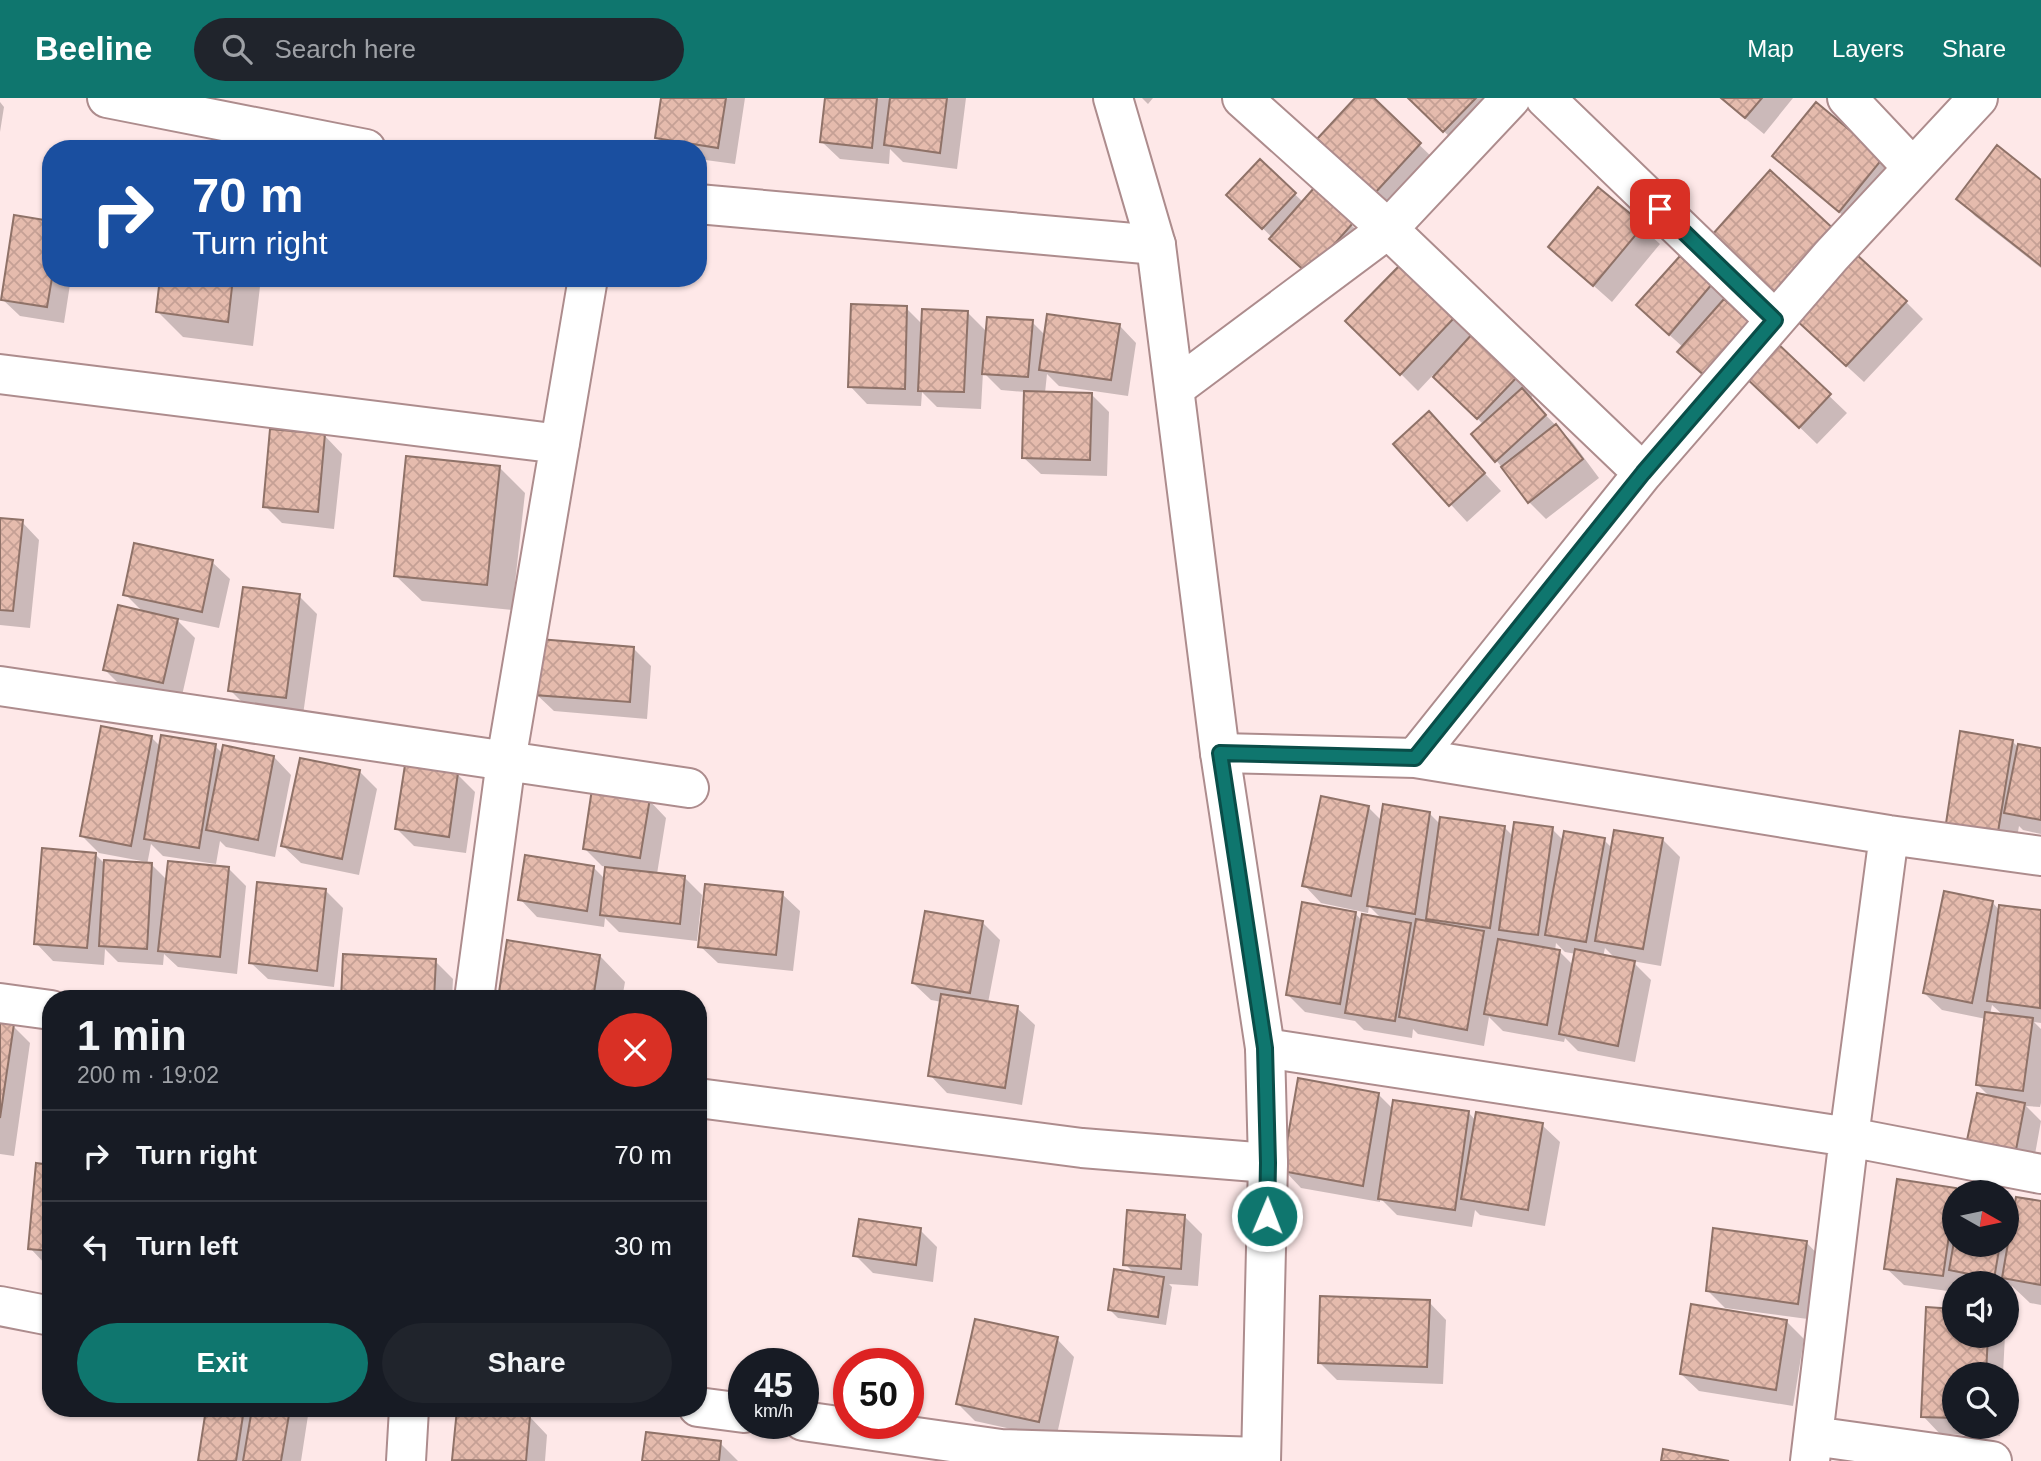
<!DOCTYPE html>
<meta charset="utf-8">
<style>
:root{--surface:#171b24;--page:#20242c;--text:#f1f3f6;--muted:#9ea1a6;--line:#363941;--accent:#0f766e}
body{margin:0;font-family:Arial,sans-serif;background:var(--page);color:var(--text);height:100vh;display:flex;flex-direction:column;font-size:26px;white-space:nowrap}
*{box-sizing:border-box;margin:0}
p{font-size:23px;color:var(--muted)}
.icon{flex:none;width:38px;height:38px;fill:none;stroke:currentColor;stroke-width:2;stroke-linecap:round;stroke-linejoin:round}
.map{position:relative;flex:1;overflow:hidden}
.panel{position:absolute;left:42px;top:892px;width:665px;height:427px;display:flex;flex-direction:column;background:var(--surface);border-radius:28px;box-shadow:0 2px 5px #0004}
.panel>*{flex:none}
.guide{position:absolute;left:42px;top:42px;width:665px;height:147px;border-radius:28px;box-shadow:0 2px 5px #0004;background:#1a4fa0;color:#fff;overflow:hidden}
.needle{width:46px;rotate:99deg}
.controls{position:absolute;left:1942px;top:1082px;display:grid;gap:14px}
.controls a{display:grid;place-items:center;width:77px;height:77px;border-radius:50%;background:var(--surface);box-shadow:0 2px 5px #0004;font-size:35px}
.speed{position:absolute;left:728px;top:1250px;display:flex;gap:14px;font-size:35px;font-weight:700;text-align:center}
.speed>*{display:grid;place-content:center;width:91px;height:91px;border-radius:50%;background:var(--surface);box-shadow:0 2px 5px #0004;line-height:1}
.speed small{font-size:18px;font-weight:400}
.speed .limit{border:10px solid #d22;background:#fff;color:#111}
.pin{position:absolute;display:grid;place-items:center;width:60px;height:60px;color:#fff;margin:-30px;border-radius:14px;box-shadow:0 4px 10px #0006}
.me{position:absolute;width:77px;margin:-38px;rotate:1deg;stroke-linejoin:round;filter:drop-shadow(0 0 5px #0008)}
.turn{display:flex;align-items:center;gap:24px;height:147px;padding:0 35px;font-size:32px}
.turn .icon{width:91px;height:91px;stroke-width:2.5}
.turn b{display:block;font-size:49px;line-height:60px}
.round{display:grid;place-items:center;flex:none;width:74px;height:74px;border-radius:37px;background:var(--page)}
.head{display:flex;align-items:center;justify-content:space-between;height:119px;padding:0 35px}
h1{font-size:42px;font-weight:600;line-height:52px}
.cta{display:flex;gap:14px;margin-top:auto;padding:14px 35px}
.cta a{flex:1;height:80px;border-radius:42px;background:var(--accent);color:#fff;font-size:28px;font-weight:600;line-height:80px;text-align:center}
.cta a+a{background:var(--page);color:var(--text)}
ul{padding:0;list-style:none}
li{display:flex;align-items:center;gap:21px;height:91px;padding:0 35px;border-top:2px solid var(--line)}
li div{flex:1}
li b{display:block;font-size:26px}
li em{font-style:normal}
header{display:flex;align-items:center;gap:42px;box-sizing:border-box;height:98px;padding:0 35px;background:var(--accent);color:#fff}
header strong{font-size:33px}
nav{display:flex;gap:38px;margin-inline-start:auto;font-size:24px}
.search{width:490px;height:63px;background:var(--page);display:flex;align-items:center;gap:18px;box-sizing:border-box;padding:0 24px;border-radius:38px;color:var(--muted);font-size:26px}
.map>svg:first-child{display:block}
</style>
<header>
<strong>Beeline</strong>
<div class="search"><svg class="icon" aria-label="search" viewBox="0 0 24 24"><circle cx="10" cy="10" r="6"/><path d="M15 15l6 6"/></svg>Search here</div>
<nav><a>Map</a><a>Layers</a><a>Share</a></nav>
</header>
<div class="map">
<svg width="2041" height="1363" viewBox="0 0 2041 1363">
<defs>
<pattern id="building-cross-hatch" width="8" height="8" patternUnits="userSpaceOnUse" patternTransform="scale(1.75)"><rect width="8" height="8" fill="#e5bbad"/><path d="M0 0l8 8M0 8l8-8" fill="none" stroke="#c5a095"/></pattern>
</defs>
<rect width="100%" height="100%" fill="#fee8e8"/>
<path fill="#0003" fill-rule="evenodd" d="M663,0H745L735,66L698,61V51H668L657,40Z
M827,0H966L957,71L903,64L890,51L889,66L840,61L822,44Z
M1142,0H1153L1148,6Z
M1357,0H1371L1437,64L1393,112L1337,58Z
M1410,0H1510L1461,50Z
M1720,0H1793L1764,36Z
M0,4L4,9L0,34Z
M1816,7L1899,78L1858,130L1792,75L1774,58Z
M1260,63L1304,105L1315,93L1369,144L1326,192L1246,114Z
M2041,84V170L1975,118L1958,100Z
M1599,91L1660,146L1612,204L1550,149Z
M1680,160L1711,188L1728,205L1727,207L1776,247L1847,315L1817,346L1749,280L1731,301L1680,254L1684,250L1656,225Z
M1400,169L1472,240L1535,295L1530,301L1573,345L1599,380L1546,421L1529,404L1496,362L1484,327L1433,277L1418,293L1348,223Z
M51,180H71L64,225L20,218L2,201Z
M162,180H261L253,248L183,239L158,214Z
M1906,204L1923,221L1864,284L1815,239L1807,206Z
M906,210L923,227L967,214L987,234L1032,224L1046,238L1119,227L1136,245L1128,298L1059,288L1047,276L1045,295L1091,296L1109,314L1107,378L1041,376L1023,359L1025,294L1001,292L983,274L981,311L937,309L922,294L921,308L867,306L850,288Z
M1446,333L1501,393L1467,424L1395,346Z
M325,338L342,356L334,431L282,425L265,408Z
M499,369L525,395L512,512L422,503L396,478Z
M0,422L22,424L39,442L30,530L0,527Z
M212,464L230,481L219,530L176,521L195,540L181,602L122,589L105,572L144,515L125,496Z
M299,498L317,516L303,617L248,610L230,592Z
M633,550L651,568L647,621L554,613L536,596Z
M151,639L161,649L215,648L223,656L274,659L291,677L275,759L226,749L220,743L216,766L163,758L151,746L147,767H152L168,783L229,771L246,788L237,876L178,869L164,856L163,867L118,864L105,851L104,867L53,863L36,845L95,756L106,767H146L147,764L99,755L82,738Z
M2012,643L2019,650L2041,652V736L2023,732L2019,728L2014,757L1947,732Z
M360,674L377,691L359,777L301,765L283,748Z
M457,676L475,694L466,755L414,748L397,731Z
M649,702L666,720L657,776L684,779L702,797L697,843L619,834L605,820L604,829L537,819L520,801L593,769L606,782L607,769L602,768L585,751Z
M1369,710L1382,723L1429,715L1441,727L1504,729L1514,739L1552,731L1564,743L1604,742L1613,751L1663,742L1680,759L1661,868L1632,863L1651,882L1635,964L1578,953L1565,940L1564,944L1503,933L1489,919L1484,948L1418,936L1413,931L1412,940L1364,932L1355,923L1305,914L1287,896L1355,815L1362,823L1383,822L1369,808L1368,815L1321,805L1304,787ZM1556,845L1565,854L1576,856L1574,868L1560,854L1555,853ZM1605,850L1616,861L1603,859Z
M326,793L343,810L334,889L268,881L250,864Z
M782,796L800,813L793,873L718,865L700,848Z
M1993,805L2000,813L2001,808L2041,814V925L2034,924L2041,931V1005L2040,1009L2026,1008L2041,1023L2032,1073L1986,1063L1990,999L1978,987L1986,921L1942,912L1924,895ZM1992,907L2004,918L1990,917Z
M982,824L1000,842L988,905L1017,910L1035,927L1022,1007L947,995L930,977L942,904L931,902L913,885Z
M508,844L600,858L625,884L622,901H499Z
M345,858L435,863L453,881L452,901H343Z
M0,926L13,928L30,945L14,1058L0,1056Z
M1378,996L1393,1011L1469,1015L1476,1023L1542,1027L1560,1044L1545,1128L1480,1117L1475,1112L1472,1129L1397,1117L1380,1100V1104L1301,1090L1284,1072Z
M51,1068V1168H47L30,1150Z
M1955,1091L1957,1094H1955V1146H2007V1101L2016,1109L2041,1105V1207L2030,1205L2012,1188L2011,1197L2007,1196V1185H1964L1962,1183V1185H1955V1194L1904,1187L1886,1170Z
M1185,1119L1202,1136L1198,1188L1169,1186L1172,1189L1166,1227L1118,1220L1110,1212L1135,1176L1125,1166Z
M920,1132L937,1149L933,1184L873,1175L855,1157Z
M1806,1144L1823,1162L1815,1222L1725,1210L1708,1193Z
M1429,1204L1446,1222L1443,1286L1337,1282L1320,1265Z
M1786,1223L1804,1241L1793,1308L1699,1293L1681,1276Z
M1955,1237H2005L2003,1276H1955V1328H2001L2000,1338L1940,1336L1923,1318Z
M1057,1241L1074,1259L1056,1341L975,1323L958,1306Z
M208,1311H309L301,1363H200Z
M530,1319L547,1337L545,1363H456L454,1361Z
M720,1345L738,1363H644Z"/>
<path fill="url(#building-cross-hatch)" stroke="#8f7268" stroke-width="2" d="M661,0H726L718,50L655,40Z
M825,0H877L872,50L820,44Z
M890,0H947L940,55L884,47Z
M1355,0H1374L1421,45L1374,96L1317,41Z
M1408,0H1476L1443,34Z
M1721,0H1762L1745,20Z
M1816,4L1883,60L1839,114L1772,58Z
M1997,47L2041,82V168L1956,101Z
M1260,61L1296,95L1262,131L1226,97Z
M1770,72L1838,135L1780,199L1712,137Z
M1598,89L1644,127L1593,188L1548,149Z
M1314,90L1353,125L1308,176L1269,141Z
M14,117L51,123L52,180L47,209L1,202Z
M1856,156L1907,203L1846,268L1795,221Z
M1680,158L1712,186L1669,237L1636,207Z
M1400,167L1454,220L1400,277L1345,223Z
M160,180H233L228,224L156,214Z
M1724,201L1759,233L1713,285L1677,254Z
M851,206L907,208L905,291L848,289Z
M922,211L968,213L964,294L918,293Z
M1047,216L1120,226L1111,282L1039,272Z
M987,219L1033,222L1028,279L982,276Z
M1474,234L1519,277L1477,321L1433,279Z
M1776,244L1831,296L1799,330L1744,278Z
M1522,290L1546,317L1495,364L1471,336Z
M1024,293L1092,295L1090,362L1022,360Z
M1429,313L1485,375L1449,408L1393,346Z
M1556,326L1583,361L1528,405L1501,369Z
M270,331L325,336L318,414L263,409Z
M406,358L500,368L487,487L394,478Z
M0,420L23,422L13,513L0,512Z
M134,445L213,462L202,514L123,497Z
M243,489L300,496L286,600L228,593Z
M118,507L178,521L163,585L103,572Z
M539,541L634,549L630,604L534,597Z
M101,628L152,638L131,748L80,738Z
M1960,633L2013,642L1997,740L1945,732Z
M161,637L216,646L199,750L144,741Z
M2018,646L2041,650V722L2004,715Z
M223,647L274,658L258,742L206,732Z
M300,660L360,672L342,761L281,748Z
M405,667L458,675L449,739L395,731Z
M592,691L650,700L640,760L583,751Z
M1321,698L1369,708L1351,798L1302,788Z
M1383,706L1430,714L1415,816L1367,808Z
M1440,719L1505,728L1490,830L1426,821Z
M1514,724L1553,729L1538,837L1499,832Z
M1614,732L1663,740L1643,851L1595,843Z
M1564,733L1605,740L1586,844L1545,837Z
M42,750L96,755L87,850L34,846Z
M525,757L594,768L587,813L518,802Z
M104,762L152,765L147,851L99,848Z
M168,763L229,769L220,859L158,853Z
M605,769L685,778L680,826L600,817Z
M257,784L326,791L317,873L249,865Z
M705,786L783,794L776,857L698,849Z
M1944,793L1993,803L1972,905L1923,895Z
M1302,804L1356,814L1340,906L1286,897Z
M1999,807L2041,812L2040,910L1987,903Z
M925,813L983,823L970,895L912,885Z
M1362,816L1411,825L1395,923L1345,915Z
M1416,821L1484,833L1467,932L1399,919Z
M1498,841L1560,852L1547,927L1484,916Z
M507,842L600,857L593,901H498Z
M1575,851L1635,863L1618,948L1559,936Z
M343,856L436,861L434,901H341Z
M941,896L1018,908L1005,990L928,978Z
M1985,914L2033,920L2023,993L1976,987Z
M0,924L14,926L0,1020Z
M1298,980L1379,995L1363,1088L1282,1073Z
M1977,995L2025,1005L2015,1057L1966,1047Z
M1393,1002L1469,1013L1455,1112L1378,1101Z
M1476,1014L1543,1025L1528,1112L1461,1101Z
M36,1065L51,1067V1153L28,1151Z
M1897,1081L1956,1090L1943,1178L1884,1171Z
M2016,1099L2041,1103V1187L2002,1180Z
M1127,1112L1185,1117L1181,1171L1123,1167Z
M859,1121L921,1130L916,1167L853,1158Z
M1713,1130L1807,1143L1798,1206L1706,1193Z
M1955,1138V1146H2000L1994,1181L1949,1172Z
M1114,1171L1164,1179L1158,1219L1108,1212Z
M1320,1198L1430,1202L1427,1269L1318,1265Z
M1691,1206L1787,1222L1776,1292L1680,1276Z
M1926,1209L1955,1211V1237H1988L1986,1276H1955V1320L1921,1319Z
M975,1221L1058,1239L1039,1324L956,1306Z
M206,1311H244L236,1363H198Z
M252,1311H290L281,1363H243Z
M457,1311L530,1318L526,1363L452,1362Z
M646,1334L721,1343L719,1363H642Z
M1663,1351L1729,1363H1661Z"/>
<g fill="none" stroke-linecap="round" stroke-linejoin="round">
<g stroke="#ad8c8d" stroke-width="42">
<path id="street" d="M107,0L366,51
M1242,0L1388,131L1643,375
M1545,0L1775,222
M1847,0L1913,70
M698,106L1156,147
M0,276L560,346
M1175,290L1388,131L1511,0
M0,588L689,690
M1220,655L1415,660L1889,737L2041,758
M1415,660L1643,375L1831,158L1978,0
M474,901L506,663L588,180
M0,905L51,912
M1265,950L1849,1039L2041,1076
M698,1000L1082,1050L1268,1065
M0,1208L51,1218
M698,1309L744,1315
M803,1323L1001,1351L1261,1359
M1813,1338L1992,1363
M406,1363L409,1311
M1810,1363L1849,1039L1889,737"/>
</g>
<g stroke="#ad8c8d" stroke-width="42">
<path id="secondary" d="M1113,0L1156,147L1220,655L1265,950L1268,1065L1261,1363"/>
</g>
<use href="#street" stroke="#fff" stroke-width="38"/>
<use href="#secondary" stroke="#fff" stroke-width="38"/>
</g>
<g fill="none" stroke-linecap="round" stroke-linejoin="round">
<g stroke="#0a4d48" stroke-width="18">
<path id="route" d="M1267,1118L1268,1065L1265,950L1220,655L1415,660L1643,375L1775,222L1660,111"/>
</g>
<use href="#route" stroke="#0f766e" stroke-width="12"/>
</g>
</svg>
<div class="controls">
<a><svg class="needle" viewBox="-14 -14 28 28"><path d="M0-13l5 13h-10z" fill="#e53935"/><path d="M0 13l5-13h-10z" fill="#9ea1a6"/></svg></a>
<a><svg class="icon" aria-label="sound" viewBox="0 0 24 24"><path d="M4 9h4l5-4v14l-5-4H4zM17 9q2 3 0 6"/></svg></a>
<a><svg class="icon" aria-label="search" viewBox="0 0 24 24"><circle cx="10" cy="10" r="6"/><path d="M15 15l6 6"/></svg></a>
</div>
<div class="speed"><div>45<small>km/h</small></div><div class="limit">50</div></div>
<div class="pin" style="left:1660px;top:111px;background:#d93025"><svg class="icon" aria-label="arrive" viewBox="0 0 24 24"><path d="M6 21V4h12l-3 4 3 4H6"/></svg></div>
<svg class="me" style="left:1267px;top:1118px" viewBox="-20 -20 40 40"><circle r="17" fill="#0f766e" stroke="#fff" stroke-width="3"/><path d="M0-11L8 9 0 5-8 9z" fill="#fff"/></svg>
<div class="guide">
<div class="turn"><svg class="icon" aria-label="right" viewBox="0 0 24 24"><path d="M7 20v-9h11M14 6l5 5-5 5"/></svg><div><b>70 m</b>Turn right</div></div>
</div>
<section class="panel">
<div class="head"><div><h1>1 min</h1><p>200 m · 19:02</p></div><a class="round" style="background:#d93025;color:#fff"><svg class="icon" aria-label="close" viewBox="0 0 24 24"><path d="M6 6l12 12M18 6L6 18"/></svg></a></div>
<ul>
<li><svg class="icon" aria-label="right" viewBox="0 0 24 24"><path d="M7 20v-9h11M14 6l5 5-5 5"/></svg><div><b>Turn right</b></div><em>70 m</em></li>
<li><svg class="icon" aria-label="left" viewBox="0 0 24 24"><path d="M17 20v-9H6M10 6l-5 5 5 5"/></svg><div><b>Turn left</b></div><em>30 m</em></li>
</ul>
<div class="cta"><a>Exit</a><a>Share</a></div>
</section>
</div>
